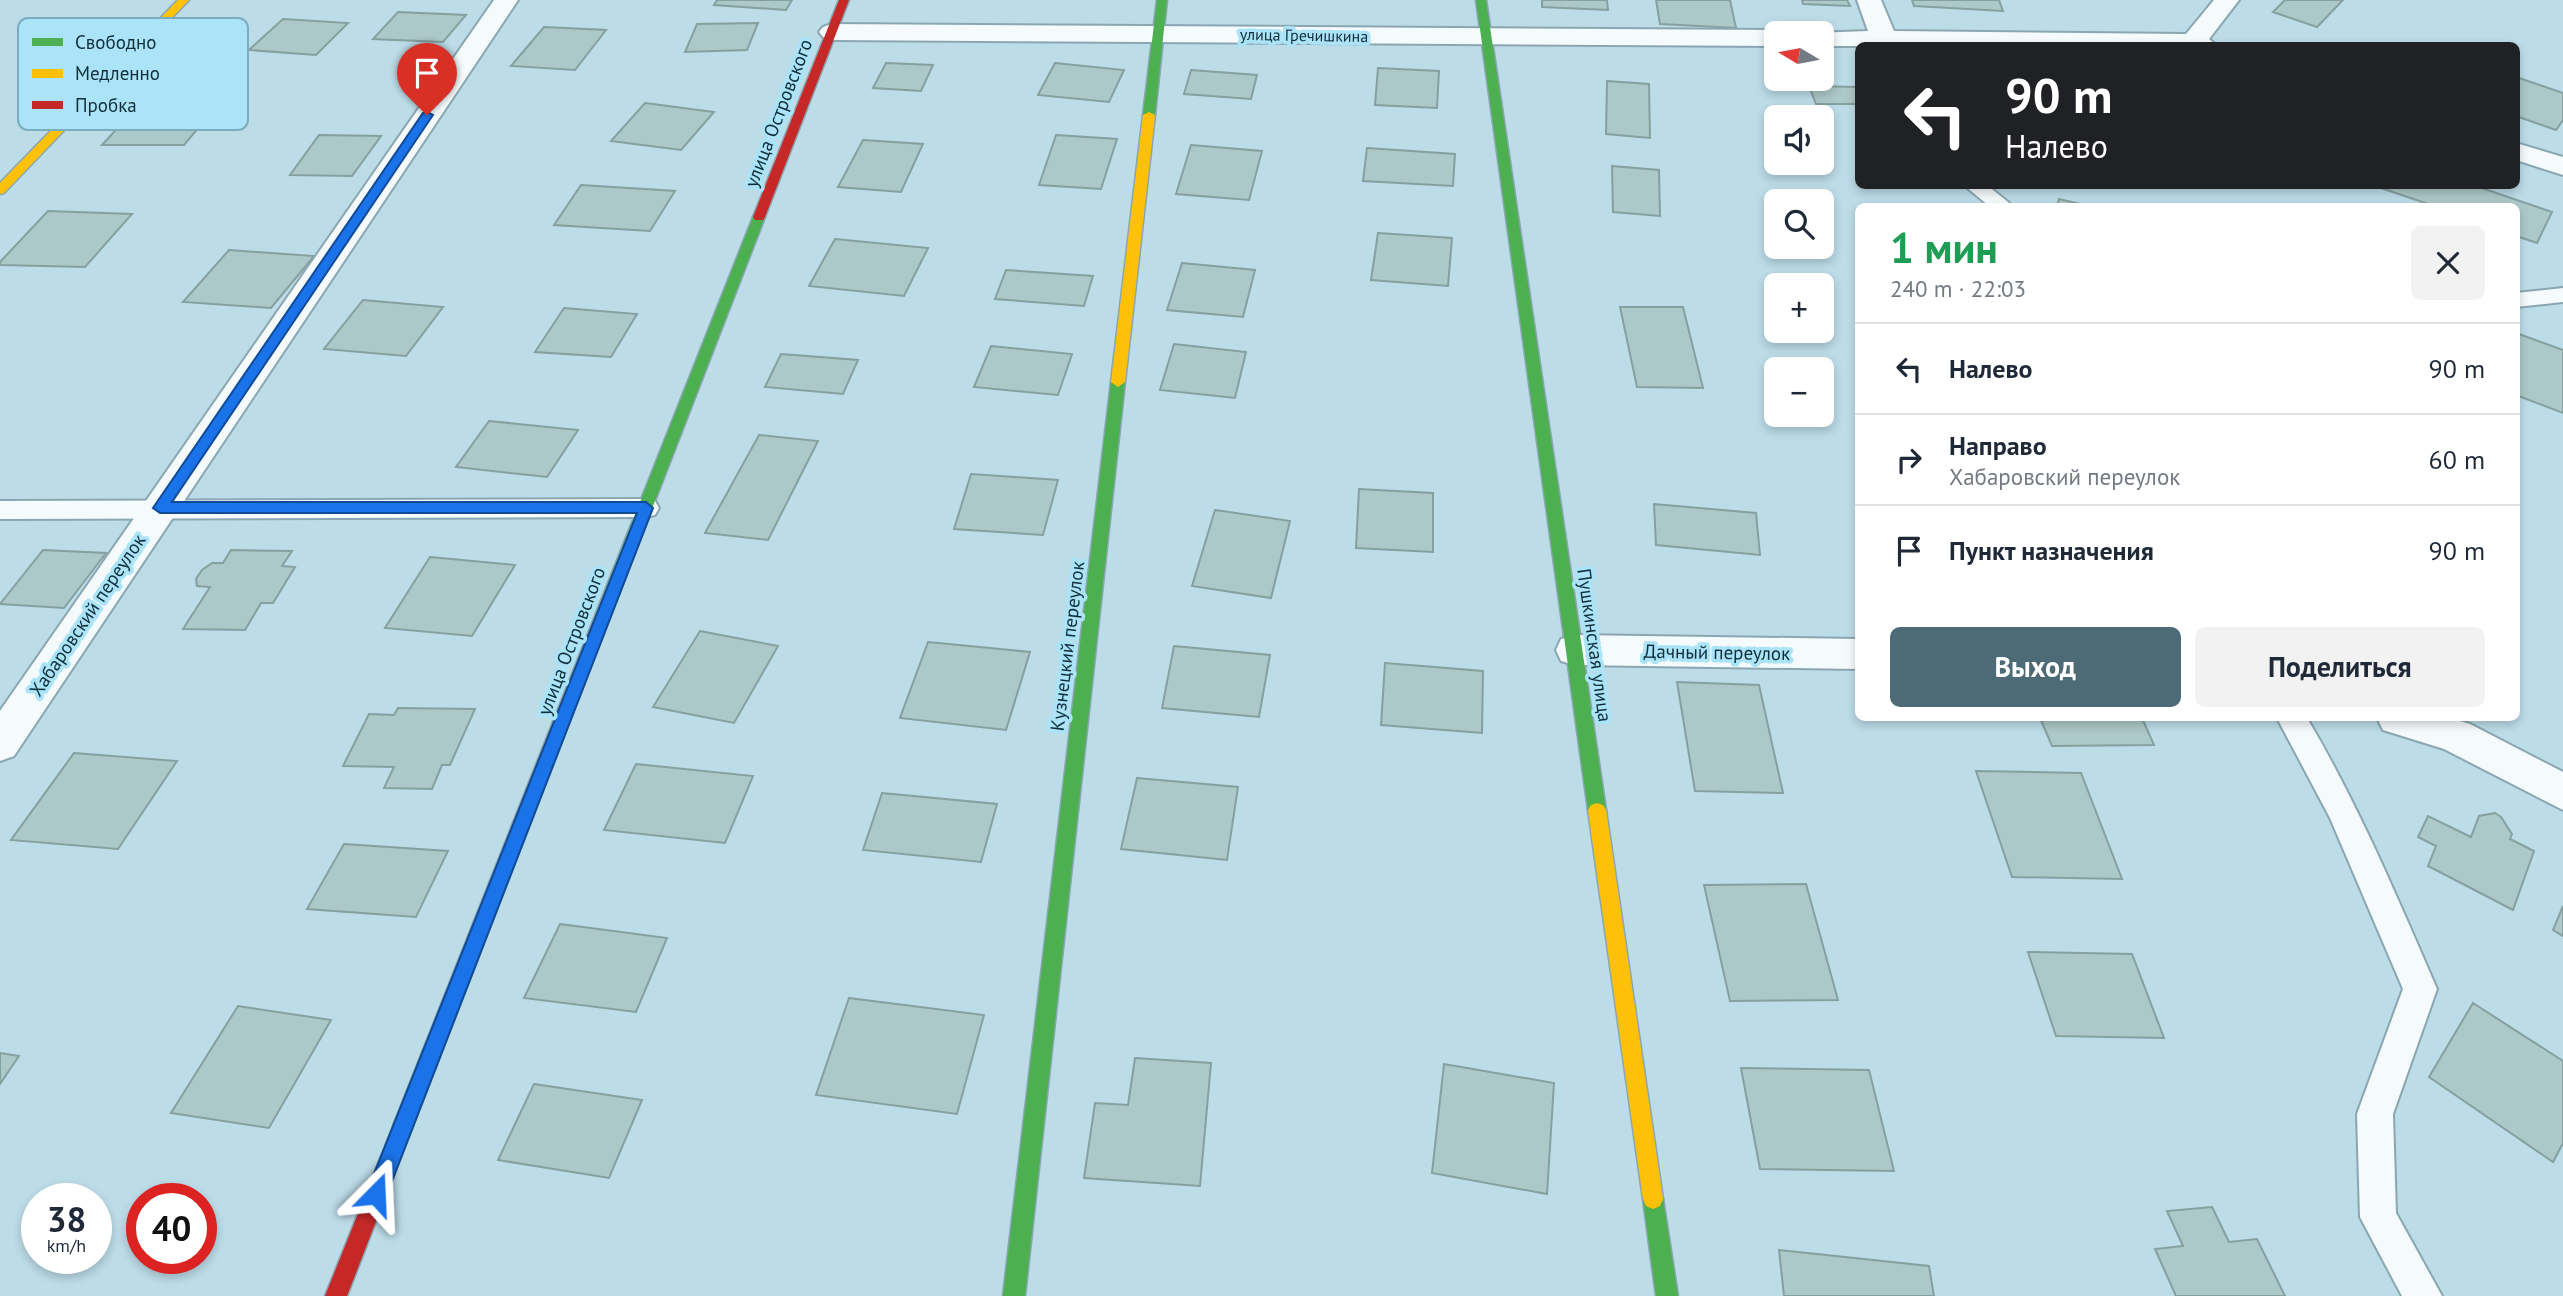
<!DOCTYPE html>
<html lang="ru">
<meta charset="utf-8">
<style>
:root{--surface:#fff;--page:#f2f2f3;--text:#1f2937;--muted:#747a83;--line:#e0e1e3;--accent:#4c6b76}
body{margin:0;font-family:"PT Sans",sans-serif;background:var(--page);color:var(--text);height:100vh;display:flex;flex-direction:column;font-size:26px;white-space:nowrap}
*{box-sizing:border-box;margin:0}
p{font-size:23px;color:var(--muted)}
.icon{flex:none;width:38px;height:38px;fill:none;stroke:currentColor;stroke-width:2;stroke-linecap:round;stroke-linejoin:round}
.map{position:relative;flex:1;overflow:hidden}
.panel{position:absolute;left:1855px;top:203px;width:665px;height:518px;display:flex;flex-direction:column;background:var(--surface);border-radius:10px;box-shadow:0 4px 10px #0003}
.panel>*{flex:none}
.banner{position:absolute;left:1855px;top:42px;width:665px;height:147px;border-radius:10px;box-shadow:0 4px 10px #0003;background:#202124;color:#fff;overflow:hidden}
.needle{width:46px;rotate:280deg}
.controls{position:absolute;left:1764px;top:21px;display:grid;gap:14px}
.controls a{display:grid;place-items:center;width:70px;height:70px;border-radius:10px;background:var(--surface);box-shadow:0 4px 10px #0003;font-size:35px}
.speed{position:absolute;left:21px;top:1183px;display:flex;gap:14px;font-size:35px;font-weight:700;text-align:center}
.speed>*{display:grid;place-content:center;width:91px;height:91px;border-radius:50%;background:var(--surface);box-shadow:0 4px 10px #0003;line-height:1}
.speed small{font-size:18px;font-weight:400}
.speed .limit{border:10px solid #d22;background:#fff;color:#111}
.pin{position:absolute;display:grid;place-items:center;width:60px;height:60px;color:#fff;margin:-72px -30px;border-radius:50% 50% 50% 0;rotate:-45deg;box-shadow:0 0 7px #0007}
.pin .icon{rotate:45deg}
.me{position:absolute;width:77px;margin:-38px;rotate:21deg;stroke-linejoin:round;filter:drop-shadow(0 0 5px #0008)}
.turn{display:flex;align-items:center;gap:24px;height:147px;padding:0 35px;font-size:32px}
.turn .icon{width:91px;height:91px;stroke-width:2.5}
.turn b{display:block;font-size:49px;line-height:60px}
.round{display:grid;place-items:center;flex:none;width:74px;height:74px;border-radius:10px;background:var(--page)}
.summary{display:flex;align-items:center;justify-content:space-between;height:119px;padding:0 35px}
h1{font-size:42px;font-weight:600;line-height:52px;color:#1e9e55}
.button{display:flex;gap:14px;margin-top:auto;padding:14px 35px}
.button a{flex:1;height:80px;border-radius:10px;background:var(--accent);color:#fff;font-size:28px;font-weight:600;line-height:80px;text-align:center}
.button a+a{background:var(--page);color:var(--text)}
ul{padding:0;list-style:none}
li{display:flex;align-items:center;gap:21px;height:91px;padding:0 35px;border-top:2px solid var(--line)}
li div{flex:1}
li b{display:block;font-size:26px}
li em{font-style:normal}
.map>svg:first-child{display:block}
</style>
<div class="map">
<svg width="2563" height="1296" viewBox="0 0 2563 1296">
<rect width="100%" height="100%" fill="#bcdce8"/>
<path fill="#adc8c8" stroke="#85a09f" stroke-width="2" d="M717,0H792L786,10L714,5Z
M1542,0H1607L1608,10L1542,7Z
M1656,0H1730L1736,28L1660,24Z
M1802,0H1847L1850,6L1803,4Z
M1912,0H1999L2003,11L1914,6Z
M2285,0H2343L2317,27L2273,12Z
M398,12L466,15L443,42L373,39Z
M283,19L348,23L316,55L249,50Z
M758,23L747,50L685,52L697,24Z
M544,27L606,30L575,70L511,66Z
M886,63L933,65L921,91L873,88Z
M1055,63L1124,70L1109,102L1038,95Z
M1378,68L1439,71L1437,108L1375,105Z
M1191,70L1257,75L1251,99L1184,94Z
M2516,77L2563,93V120L2556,130L2516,116Z
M1607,81L1649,84L1650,138L1606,134Z
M1809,86L1858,87V104H1816Z
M142,101H221L184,145H102Z
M645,103L714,112L681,150L611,141Z
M319,135L381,136L352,176L290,175Z
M1056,135L1117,139L1101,189L1039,185Z
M863,140L923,144L901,192L838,187Z
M1191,145L1262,151L1249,200L1176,194Z
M1367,148L1455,154L1453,186L1363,181Z
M1612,166L1659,170L1660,216L1613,212Z
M581,185L675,191L650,231L554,225Z
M2375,186H2476L2552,212L2537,243L2516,236V206H2434Z
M2059,199L2089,206H2057Z
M48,211L132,214L85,267L0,265V262Z
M1378,233L1452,238L1448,286L1371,280Z
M835,239L928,248L904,296L809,286Z
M229,250L314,256L271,308L183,302Z
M1182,263L1255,270L1243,317L1167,310Z
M1006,270L1093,276L1084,306L995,299Z
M363,300L443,307L406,356L324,349Z
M1620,307H1683L1703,388L1637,387Z
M564,308L637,314L611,357L535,352Z
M2516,333L2563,350V413L2516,395Z
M1174,344L1246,352L1235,398L1160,390Z
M991,346L1072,354L1058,395L974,387Z
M781,354L858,360L843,394L765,387Z
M489,421L578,430L547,477L456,467Z
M759,435L818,441L768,540L705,533Z
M971,474L1058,480L1043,535L954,529Z
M1359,489L1433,493V552L1356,548Z
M1654,504L1756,513L1760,555L1656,545Z
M1215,510L1290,521L1271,598L1192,586Z
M43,550L106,553L64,608L0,604Z
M231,550L292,551L282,566L295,567L273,603H261L245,630L183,629L210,587L197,586L196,579L202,570L212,563H223Z
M430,557L515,565L472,636L385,628Z
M700,631L778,646L734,723L653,707Z
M928,642L1030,652L1006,730L900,718Z
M1174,646L1270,655L1259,717L1162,708Z
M1385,663L1483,671L1482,733L1381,725Z
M1677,682L1759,685L1783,793L1695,791Z
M398,708L475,709L450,765H442L432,789L384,788L394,767L343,766L369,714L394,715Z
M2040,718H2142L2154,745L2052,746Z
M74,753L177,761L118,849L11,840Z
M636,764L753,776L725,843L604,830Z
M1976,771L2081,773L2122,879L2012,877Z
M1137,778L1238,787L1227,860L1121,849Z
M882,793L997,804L981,862L863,850Z
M2495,813L2501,817L2512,834L2510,839L2534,851L2513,910L2428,866L2436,846L2418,837L2428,816L2471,837L2479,816Z
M344,844L448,851L416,917L307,909Z
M1806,884L1838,1000L1730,1001L1704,885Z
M2563,906V936L2553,930Z
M560,924L667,938L636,1012L524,998Z
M2028,952L2132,954L2164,1038L2056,1036Z
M849,998L984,1015L957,1114L816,1095Z
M2473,1003L2563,1061V1143L2553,1162L2429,1077Z
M238,1006L331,1020L269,1128L171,1113Z
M0,1053L19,1056L0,1084Z
M1135,1058L1211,1063L1200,1186L1084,1178L1095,1103L1128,1105Z
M1444,1064L1554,1083L1547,1194L1432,1173Z
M1741,1068L1869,1070L1894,1171L1760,1169Z
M534,1084L642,1100L609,1178L498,1160Z
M2212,1207L2229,1242L2257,1239L2285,1296H2176L2155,1249L2183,1246L2167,1211Z
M1779,1250L1929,1266L1934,1296H1784Z"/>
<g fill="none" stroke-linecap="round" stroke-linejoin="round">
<g stroke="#8aa7b1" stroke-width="4">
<path id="lane" d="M1965,186H1988L2013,206H1989Z
M2563,288V302L2516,307V293Z
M646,499L655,501L659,508L655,515L646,517L0,519V501Z
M2277,718H2307C2358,804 2397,897 2437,989L2393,1114L2396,1213L2442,1296H2402L2360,1217L2357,1114L2403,989L2330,818Z"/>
</g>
<g stroke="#8aa7b1" stroke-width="4">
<path id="street" d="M494,0H518L14,756L0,761V711Z
M1857,0H1881L1894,31L2186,34L2214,0H2239L2209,39L2217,46H1822V33H1813L1868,31Z
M832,24L1776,30L1786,33H1776V46L832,40L823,37L819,32L823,27Z
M2516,143L2563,157V175L2516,160Z
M1575,635L1858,639V669L1575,665L1561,661L1556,650L1561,639Z
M2377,718H2450L2470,724L2563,772V810L2444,749L2383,730Z"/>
</g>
<g stroke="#8aa7b1" stroke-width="3">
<path id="fast" d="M1157,0H1167L1155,115L1149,118L1143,115Z
M1476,0H1486L1606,810L1603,815L1597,817L1591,815L1588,810Z
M759,213L765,217L584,684L582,689H570L568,684L753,217Z
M1118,377L1125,382L1025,1296H1003L1111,382Z
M1653,1189L1660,1192L1663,1199L1678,1296H1656L1643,1199L1646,1192Z"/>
</g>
<g stroke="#8aa7b1" stroke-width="3">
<path id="slow" d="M178,0H189L4,193L0,194V183Z
M1149,112L1155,115L1125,382L1118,387L1111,382L1143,115Z
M576,678L582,679L584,684L413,1126L410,1133L403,1136L396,1133L393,1126L568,684L570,679Z
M1597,803L1603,805L1606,810L1663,1199L1660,1206L1653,1209L1646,1206L1643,1199L1588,810L1591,805Z"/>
</g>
<g stroke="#8aa7b1" stroke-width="3">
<path id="jam" d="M839,0H849L765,217L763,220H755L753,217Z
M403,1116L410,1119L413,1126L347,1296H325L396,1119Z"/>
</g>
<use href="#lane" fill="#f5fafc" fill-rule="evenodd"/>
<use href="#street" fill="#f5fafc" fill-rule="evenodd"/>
<use href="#fast" fill="#4caf50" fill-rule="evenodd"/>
<use href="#slow" fill="#ffc107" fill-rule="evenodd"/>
<use href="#jam" fill="#c62828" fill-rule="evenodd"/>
</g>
<path fill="#1a73e8" stroke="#114b97" stroke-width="2" d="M427,112L433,115L172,502H646L653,508L387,1194L384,1202L376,1205L369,1202L366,1194L637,513H160L153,508L423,113Z"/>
<g text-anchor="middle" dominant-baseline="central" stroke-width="7" stroke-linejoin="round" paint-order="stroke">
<g font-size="16" fill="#0f2e38" stroke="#abe4f9">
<text transform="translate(1304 35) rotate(1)">улица Гречишкина</text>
</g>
<g font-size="19" fill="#0f2e38" stroke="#abe4f9">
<text transform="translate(778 113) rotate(-69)">улица Островского</text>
<text transform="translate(87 615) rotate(-56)">Хабаровский переулок</text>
<text transform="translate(571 641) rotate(-69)">улица Островского</text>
<text transform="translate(1595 645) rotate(82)">Пушкинская улица</text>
<text transform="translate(1067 646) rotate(-83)">Кузнецкий переулок</text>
<text transform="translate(1717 652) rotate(1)">Дачный переулок</text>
</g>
</g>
<rect x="18" y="18" width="230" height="112" rx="10" fill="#abe4f9" stroke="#7cadbf" stroke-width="2"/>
<rect x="32" y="38" width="31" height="8" fill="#4caf50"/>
<rect x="32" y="69" width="31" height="9" fill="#ffc107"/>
<rect x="32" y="101" width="31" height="8" fill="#c62828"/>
<g font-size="19" fill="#0f2e38">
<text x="75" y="49">Свободно</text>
<text x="75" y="80">Медленно</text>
<text x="75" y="112">Пробка</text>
</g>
</svg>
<div class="controls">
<a><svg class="needle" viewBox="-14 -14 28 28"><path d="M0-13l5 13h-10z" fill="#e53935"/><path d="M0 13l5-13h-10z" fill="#747a83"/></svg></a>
<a><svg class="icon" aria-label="sound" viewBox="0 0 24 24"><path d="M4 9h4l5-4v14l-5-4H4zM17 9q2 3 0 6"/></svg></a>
<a><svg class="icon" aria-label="search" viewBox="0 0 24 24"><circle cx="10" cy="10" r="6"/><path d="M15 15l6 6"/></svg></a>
<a>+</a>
<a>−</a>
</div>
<div class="speed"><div>38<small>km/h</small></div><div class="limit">40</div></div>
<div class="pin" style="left:427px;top:115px;background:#d93025"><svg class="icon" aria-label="arrive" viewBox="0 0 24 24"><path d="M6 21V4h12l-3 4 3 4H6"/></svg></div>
<svg class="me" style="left:376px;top:1194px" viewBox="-20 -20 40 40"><path d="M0-17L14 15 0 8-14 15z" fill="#1a73e8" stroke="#fff" stroke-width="4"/></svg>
<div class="banner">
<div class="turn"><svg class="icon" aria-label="left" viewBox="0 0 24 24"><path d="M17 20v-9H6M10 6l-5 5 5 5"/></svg><div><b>90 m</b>Налево</div></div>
</div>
<section class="panel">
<div class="summary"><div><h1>1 мин</h1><p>240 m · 22:03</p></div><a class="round"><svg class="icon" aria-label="close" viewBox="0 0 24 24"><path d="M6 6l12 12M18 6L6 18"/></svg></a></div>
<ul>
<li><svg class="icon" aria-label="left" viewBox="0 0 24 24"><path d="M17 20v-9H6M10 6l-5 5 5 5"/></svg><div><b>Налево</b></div><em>90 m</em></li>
<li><svg class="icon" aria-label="right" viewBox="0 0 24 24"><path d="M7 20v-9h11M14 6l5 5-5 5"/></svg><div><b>Направо</b><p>Хабаровский переулок</p></div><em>60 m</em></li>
<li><svg class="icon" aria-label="arrive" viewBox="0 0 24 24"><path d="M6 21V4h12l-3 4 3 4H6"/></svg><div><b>Пункт назначения</b></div><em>90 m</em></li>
</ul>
<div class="button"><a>Выход</a><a>Поделиться</a></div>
</section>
</div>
